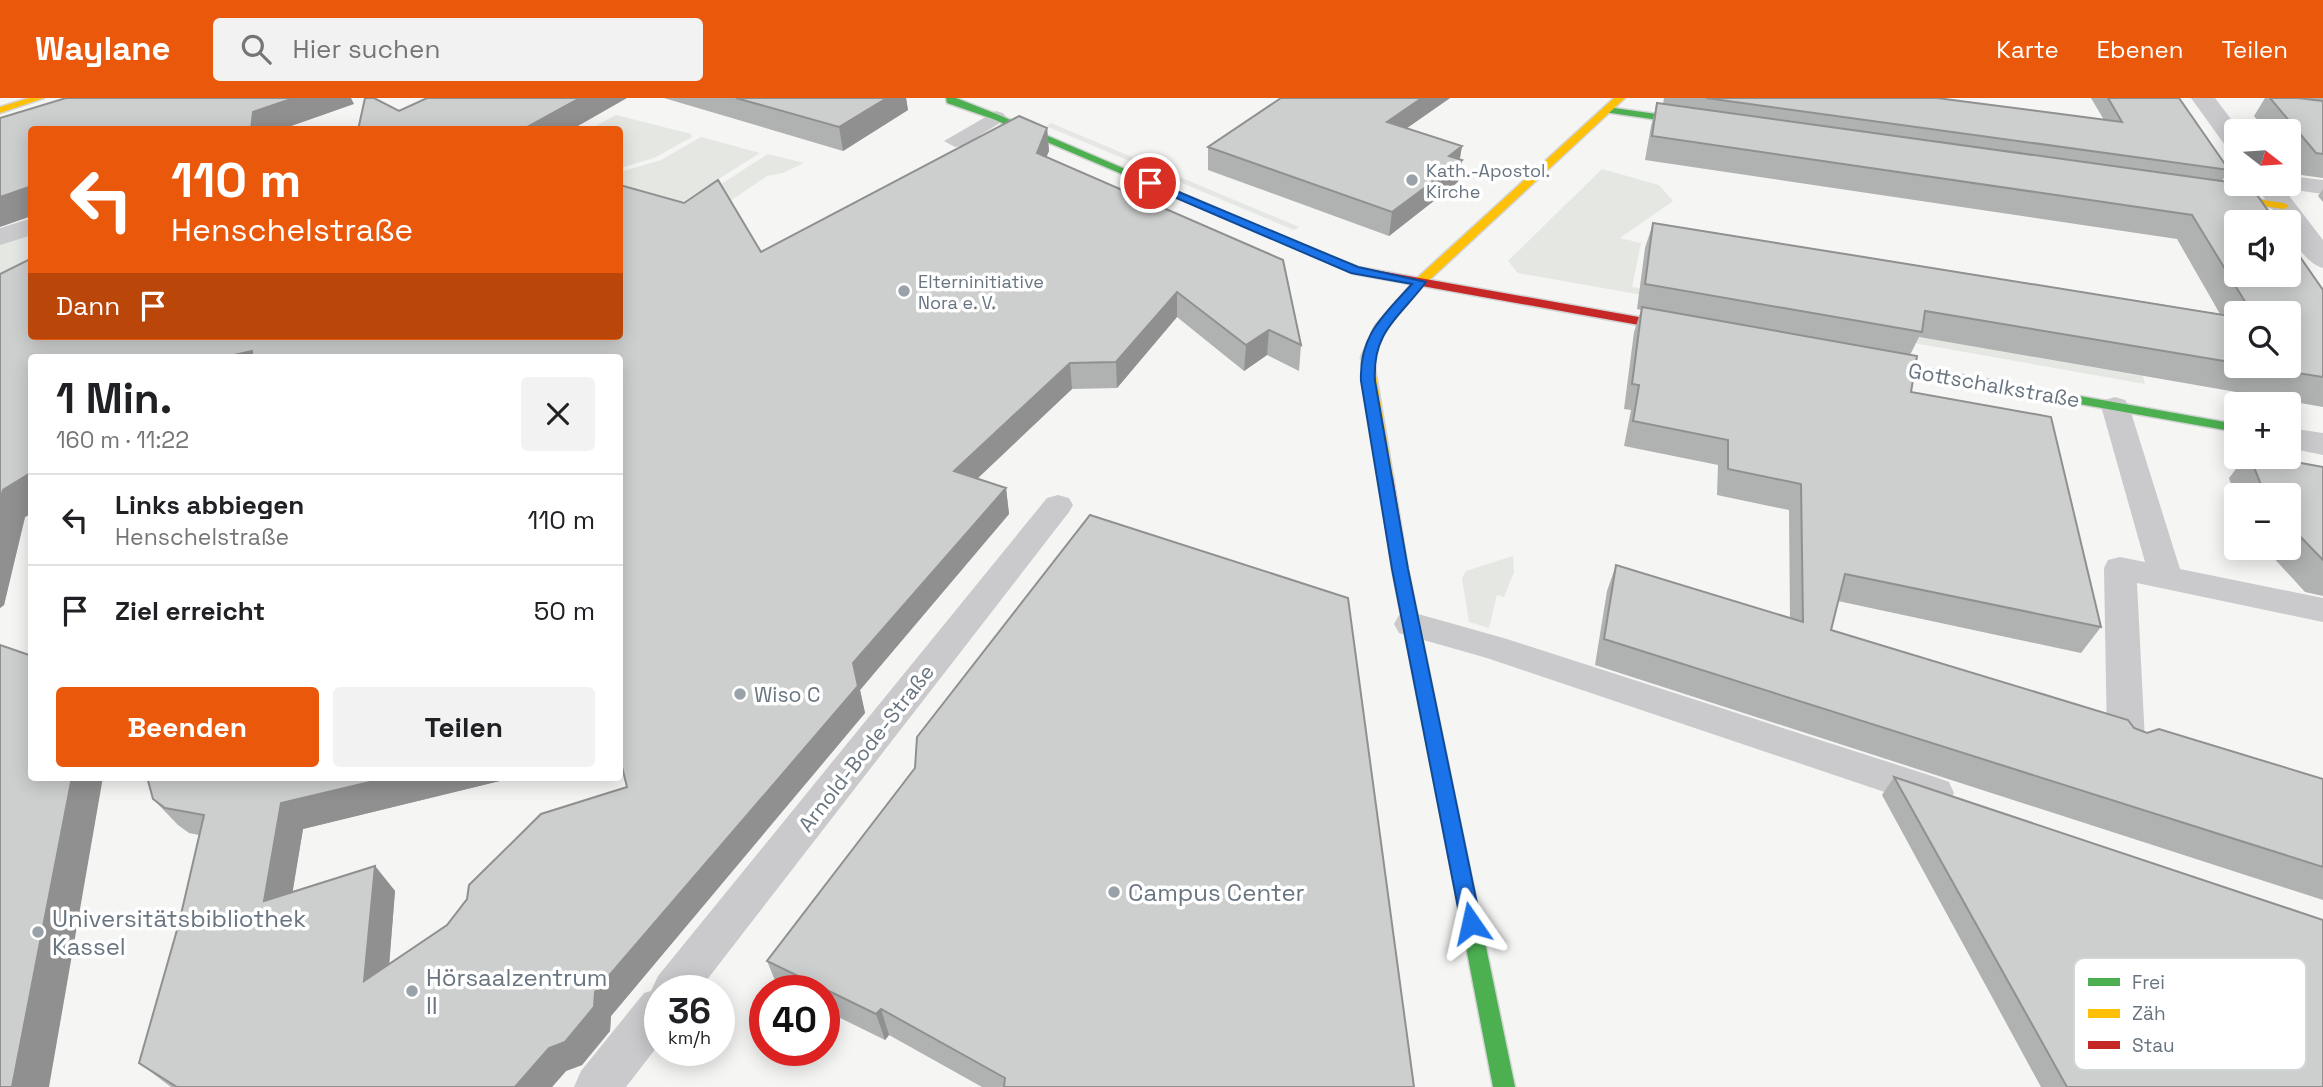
<!DOCTYPE html>
<html lang="de">
<meta charset="utf-8">
<style>
:root{--surface:#fff;--page:#f2f2f2;--text:#202124;--muted:#757577;--line:#e0e0e0;--accent:#ea580c}
body{margin:0;font-family:"Space Grotesk",sans-serif;background:var(--page);color:var(--text);height:100vh;display:flex;flex-direction:column;font-size:26px;white-space:nowrap}
*{box-sizing:border-box;margin:0}
p{font-size:23px;color:var(--muted)}
.icon{flex:none;width:38px;height:38px;fill:none;stroke:currentColor;stroke-width:2;stroke-linecap:round;stroke-linejoin:round}
.map{position:relative;flex:1;overflow:hidden}
.sheet{position:absolute;left:28px;top:256px;width:595px;height:427px;display:flex;flex-direction:column;background:var(--surface);border-radius:7px;box-shadow:0 4px 18px #0003}
.sheet>*{flex:none}
.hud{position:absolute;left:28px;top:28px;width:595px;height:214px;border-radius:7px;box-shadow:0 4px 18px #0003;background:#ea580c;color:#fff;overflow:hidden}
.needle{width:46px;rotate:107deg}
.fabs{position:absolute;left:2224px;top:21px;display:grid;gap:14px}
.fabs a{display:grid;place-items:center;width:77px;height:77px;border-radius:7px;background:var(--surface);box-shadow:0 4px 18px #0003;font-size:35px}
.speed{position:absolute;left:644px;top:877px;display:flex;gap:14px;font-size:35px;font-weight:700;text-align:center}
.speed>*{display:grid;place-content:center;width:91px;height:91px;border-radius:50%;background:var(--surface);box-shadow:0 4px 18px #0003;line-height:1}
.speed small{font-size:18px;font-weight:400}
.speed .limit{border:10px solid #d22;background:#fff;color:#111}
.pin{position:absolute;display:grid;place-items:center;width:60px;height:60px;color:#fff;margin:-30px;border:4px solid #fff;border-radius:50%;box-shadow:0 2px 7px #0007}
.me{position:absolute;width:77px;margin:-38px;rotate:349deg;stroke-linejoin:round;filter:drop-shadow(0 0 5px #0008)}
.turn{display:flex;align-items:center;gap:24px;height:147px;padding:0 28px;font-size:32px}
.turn .icon{width:91px;height:91px;stroke-width:2.5}
.turn b{display:block;font-size:49px;line-height:60px}
.then{display:flex;align-items:center;height:66px;padding:0 28px;background:#0003;gap:14px;font-size:26px}
.round{display:grid;place-items:center;flex:none;width:74px;height:74px;border-radius:7px;background:var(--page)}
.headline{display:flex;align-items:center;justify-content:space-between;height:119px;padding:0 28px}
h1{font-size:42px;font-weight:700;line-height:52px}
.cta{display:flex;gap:14px;margin-top:auto;padding:14px 28px}
.cta a{flex:1;height:80px;border-radius:7px;background:var(--accent);color:#fff;font-size:28px;font-weight:700;line-height:80px;text-align:center}
.cta a+a{background:var(--page);color:var(--text)}
ul{padding:0;list-style:none}
li{display:flex;align-items:center;gap:21px;height:91px;padding:0 28px;border-top:2px solid var(--line)}
li div{flex:1}
li b{display:block;font-size:26px}
li em{font-style:normal}
header{display:flex;align-items:center;gap:42px;box-sizing:border-box;height:98px;padding:0 35px;background:var(--accent);color:#fff}
header strong{font-size:33px}
nav{display:flex;gap:38px;margin-inline-start:auto;font-size:24px}
.search{width:490px;height:63px;background:var(--page);display:flex;align-items:center;gap:18px;box-sizing:border-box;padding:0 24px;border-radius:7px;color:var(--muted);font-size:26px}
.map>svg:first-child{display:block}
</style>
<header>
<strong>Waylane</strong>
<div class="search"><svg class="icon" aria-label="search" viewBox="0 0 24 24"><circle cx="10" cy="10" r="6"/><path d="M15 15l6 6"/></svg>Hier suchen</div>
<nav><a>Karte</a><a>Ebenen</a><a>Teilen</a></nav>
</header>
<div class="map">
<svg width="2323" height="989" viewBox="0 0 2323 989">
<rect width="100%" height="100%" fill="#f5f5f4"/>
<path fill="#e4e7e2" d="M616,17L691,36L692,39L654,60L620,70V32L590,31Z
M1051,25L1299,129L1294,132L1046,28Z
M701,39L760,55L682,104L620,86V74L661,62Z
M768,56L804,65L783,75L767,78L708,118L620,98L685,109Z
M1602,71L1659,87L1673,103L1620,140L1641,145L1632,189L2143,278L2145,286L1518,175L1508,163Z
M31,133V172L0,188V144Z
M1513,458L1514,474L1504,499L1497,497L1489,530L1469,524L1462,480L1466,473Z"/>
<g fill="none" stroke-linecap="round" stroke-linejoin="round">
<g stroke="#d2d3d3" stroke-width="3">
<path id="fast" d="M946,0H956L999,17L1312,151L1302,153L993,21L947,5Z
M1607,9L1706,23L1711,26L1706,29L1604,14V10Z
M1862,259L2236,326V334L1857,266V260Z
M1448,701L1455,704L1457,709L1515,989H1493L1439,709L1441,704Z"/>
</g>
<g stroke="#d2d3d3" stroke-width="3">
<path id="slow" d="M29,0H44L0,15V9Z
M1614,0H1625L1424,187L1387,229L1373,259L1393,379L1391,382H1381L1361,259L1375,228L1416,181Z
M2212,95L2284,105L2289,108L2284,111L2208,100V96Z"/>
</g>
<g stroke="#d2d3d3" stroke-width="3">
<path id="jam" d="M1306,148L1358,169L1689,228L1695,232L1689,236L1355,176L1302,153L1300,151Z
M1386,374L1393,379L1408,471L1457,709L1455,714L1448,717L1441,714L1439,709L1392,471L1379,379Z"/>
</g>
<path fill="#cacacc" fill-rule="evenodd" d="M996,13L1003,15L1006,19L1003,23L963,48L955,49L944,43Z
M2289,78L2323,82V96L2281,90L2278,86H2289Z
M2115,299L2125,302L2129,308L2180,471L2323,500V524L2137,485L2145,643L2139,653L2126,658L2113,653L2107,643L2104,470L2108,462L2120,459L2145,464L2101,308L2105,302Z
M1058,397L1069,400L1073,407L1069,414L699,892H660V945L626,989H574L581,973L644,895L651,893L658,878L1047,400Z
M1411,514L1507,541L1935,679L1949,684L1954,695L1949,706L1935,711L1487,560L1399,535L1394,526L1399,517Z"/>
<path fill="#cacacc" fill-rule="evenodd" d="M2191,0H2215L2240,33H2236V52L2227,50Z
M2254,86H2280L2323,142V170C2307,166 2289,141 2289,124H2282Z
M32,120V137L0,147V130Z
M2289,330L2323,335V357L2289,350Z"/>
<use href="#fast" fill="#4caf50" fill-rule="evenodd"/>
<use href="#slow" fill="#ffc107" fill-rule="evenodd"/>
<use href="#jam" fill="#c62828" fill-rule="evenodd"/>
</g>
<path fill="#b0b1b1" fill-rule="evenodd" d="M664,0H906L908,12L843,53Z
M1281,0H1450L1407,30L1462,48L1460,61L1462,62L1458,84L1389,138L1208,72V49Z
M1664,0H1937L2104,22L2091,0H2179L2229,72L2222,83L2323,192V309L1919,239L1910,257L1911,294L2101,529L2081,555L1838,503L1831,532L2147,635L2323,681V802L1595,567L1607,493L1616,467L1790,520L1789,412L1717,397L1718,367L1624,348L1631,312L1624,311L1634,234L1641,212L1637,211L1645,150L1653,125L2220,216L2177,141L1645,62L1651,28L1657,5L1663,6ZM2236,215H2289V268H2236Z
M2265,0L2308,1L2307,0H2323V80L2301,77L2289,62V33H2266L2254,18Z
M1047,30L1049,53L1046,59L1301,247L1299,273L1267,257L1244,273L1177,219L1117,290L1072,291L977,380L1006,390L1009,416L860,592L865,615L611,918L610,933L582,967L566,973L552,989H171L139,965L179,825L199,737L189,735L178,727L153,701L147,679H516L303,731L292,794L375,768L395,793L389,866L447,827L627,689L620,259H32V415L25,419L4,507L0,510V176L32,238L761,154Z
M2323,91V104L2318,98Z
M2245,359H2269L2323,369V498L2305,494L2270,456L2256,453L2254,450H2289V397H2236V402L2229,380Z
M1894,679L2323,989H2041L1882,697Z
M767,863L1414,989H982L889,937L885,942L824,912V892H784L778,890Z"/>
<path fill="#909090" d="M294,0H351L354,6L280,32H251L253,14Z
M580,0H627L571,32H522Z
M887,0H906L908,12L843,53L839,29Z
M1422,0H1450L1384,46L1387,24Z
M1047,30L1049,53L1038,79L1037,55Z
M1462,48L1459,64L1462,62L1458,84L1389,138L1392,114L1449,58Z
M32,88V118L0,129V99Z
M1177,194V219L1117,290L1116,264Z
M1269,232L1267,257L1244,273L1246,247Z
M252,253L256,259H225Z
M1070,265L1072,291L958,399L954,373Z
M32,374V415L25,419L4,507L0,510V403L3,392Z
M1006,390L1009,416L860,592L865,615L611,918L610,933L582,967L566,973L552,989H515L595,894L853,565Z
M72,679H103L49,989H12Z
M391,679H516L303,731L287,828L264,803L281,705Z
M375,768L395,793L386,907L364,883Z
M881,911L889,937L885,942L876,916Z"/>
<path fill="#cdcece" stroke="#909090" stroke-width="2" d="M66,0H294L253,14L251,32H32V88L0,99V20Z
M365,0H374L399,13L427,0H580L522,32H358Z
M736,0H887L839,29Z
M1281,0H1422L1387,24L1462,48L1449,58L1462,62L1392,114L1208,49Z
M1706,0H1937L2122,24L2108,0H2179L2229,72Z
M2270,0H2298L2323,3V56L2316,55Z
M1657,5L2250,87L2276,124H2236V177H2289V143L2323,192V279L2253,268H2289V215H2252L2192,117L1652,38Z
M1019,18L1047,30L1037,55L1283,162L1301,247L1269,232L1246,247L1177,194L1116,264L1070,265L954,373L1006,390L853,565L858,588L595,894L594,909L565,944L549,950L515,989H177L139,965L179,825L204,717L165,710L153,701L147,679H391L281,705L264,803L375,768L364,883L447,827L467,801L469,787L541,716L627,689L620,661V259H252V253L225,259H32V374L3,392L0,403V176L32,160V238H620V87L684,105L718,82L761,154Z
M1653,125L2236,219V265L1925,213L1922,234L1645,186Z
M1642,209L1917,258L1911,294L2051,319L2101,529L1845,476L1831,532L2128,622L2134,630L2147,635L2159,631L2323,681V769L1604,541L1616,467L1803,524L1801,386L1728,371V342L1633,323L1639,287L1632,286Z
M2250,359H2269L2323,369V462L2292,430H2289V397H2265Z
M1090,417L1348,500L1414,989H1004L1005,980L881,911L876,916L767,863L915,670L917,639Z
M0,547L32,558V679H72L12,989H0Z
M1894,679L2323,822V989H2067Z"/>
<path fill="#1a73e8" stroke="#114b97" stroke-width="2" d="M1150,82L1358,169L1426,184C1399,220 1372,233 1375,283L1408,471L1481,825L1478,832L1471,834L1464,832L1461,825L1392,471L1361,283C1359,237 1383,218 1412,186L1351,175L1146,87L1145,85Z"/>
<g fill="#99a2a9" stroke="#fff" stroke-width="2.5">
<circle cx="1412" cy="82" r="7"/>
<circle cx="904" cy="193" r="7"/>
<circle cx="740" cy="596" r="7"/>
<circle cx="1114" cy="794" r="7"/>
<circle cx="38" cy="834" r="7"/>
<circle cx="412" cy="893" r="7"/>
</g>
<g text-anchor="middle" dominant-baseline="central" stroke-width="7" stroke-linejoin="round" paint-order="stroke">
<g font-size="18" fill="#687581" stroke="#fff" text-anchor="start">
<text x="1426" y="72">Kath.-Apostol.<tspan x="1426" dy="21">Kirche</tspan></text>
<text x="918" y="183">Elterninitiative<tspan x="918" dy="21">Nora e. V.</tspan></text>
</g>
<g font-size="21" fill="#687581" stroke="#fff">
<text transform="translate(1994 287) rotate(10)">Gottschalkstraße</text>
<text transform="translate(866 650) rotate(-52)">Arnold-Bode-Straße</text>
</g>
<g font-size="21" fill="#687581" stroke="#fff" text-anchor="start">
<text x="754" y="596">Wiso C</text>
</g>
<g font-size="24" fill="#687581" stroke="#fff" text-anchor="start">
<text x="1128" y="794">Campus Center</text>
<text x="52" y="820">Universitätsbibliothek<tspan x="52" dy="28">Kassel</tspan></text>
<text x="426" y="879">Hörsaalzentrum<tspan x="426" dy="28">II</tspan></text>
</g>
</g>
<rect x="2074" y="860" width="232" height="112" rx="10" fill="#fff" stroke="#d2d6d9" stroke-width="2"/>
<rect x="2088" y="880" width="32" height="8" fill="#4caf50"/>
<rect x="2088" y="911" width="32" height="9" fill="#ffc107"/>
<rect x="2088" y="943" width="32" height="8" fill="#c62828"/>
<g font-size="19" fill="#687581">
<text x="2132" y="891">Frei</text>
<text x="2132" y="922">Zäh</text>
<text x="2132" y="954">Stau</text>
</g>
</svg>
<div class="fabs">
<a><svg class="needle" viewBox="-14 -14 28 28"><path d="M0-13l5 13h-10z" fill="#e53935"/><path d="M0 13l5-13h-10z" fill="#757577"/></svg></a>
<a><svg class="icon" aria-label="sound" viewBox="0 0 24 24"><path d="M4 9h4l5-4v14l-5-4H4zM17 9q2 3 0 6"/></svg></a>
<a><svg class="icon" aria-label="search" viewBox="0 0 24 24"><circle cx="10" cy="10" r="6"/><path d="M15 15l6 6"/></svg></a>
<a>+</a>
<a>−</a>
</div>
<div class="speed"><div>36<small>km/h</small></div><div class="limit">40</div></div>
<div class="pin" style="left:1150px;top:85px;background:#d93025"><svg class="icon" aria-label="arrive" viewBox="0 0 24 24"><path d="M6 21V4h12l-3 4 3 4H6"/></svg></div>
<svg class="me" style="left:1471px;top:825px" viewBox="-20 -20 40 40"><path d="M0-17L14 15 0 8-14 15z" fill="#1a73e8" stroke="#fff" stroke-width="4"/></svg>
<div class="hud">
<div class="turn"><svg class="icon" aria-label="left" viewBox="0 0 24 24"><path d="M17 20v-9H6M10 6l-5 5 5 5"/></svg><div><b>110 m</b>Henschelstraße</div></div>
<div class="then">Dann<svg class="icon" aria-label="arrive" viewBox="0 0 24 24"><path d="M6 21V4h12l-3 4 3 4H6"/></svg></div>
</div>
<section class="sheet">
<div class="headline"><div><h1>1 Min.</h1><p>160 m · 11:22</p></div><a class="round"><svg class="icon" aria-label="close" viewBox="0 0 24 24"><path d="M6 6l12 12M18 6L6 18"/></svg></a></div>
<ul>
<li><svg class="icon" aria-label="left" viewBox="0 0 24 24"><path d="M17 20v-9H6M10 6l-5 5 5 5"/></svg><div><b>Links abbiegen</b><p>Henschelstraße</p></div><em>110 m</em></li>
<li><svg class="icon" aria-label="arrive" viewBox="0 0 24 24"><path d="M6 21V4h12l-3 4 3 4H6"/></svg><div><b>Ziel erreicht</b></div><em>50 m</em></li>
</ul>
<div class="cta"><a>Beenden</a><a>Teilen</a></div>
</section>
</div>
